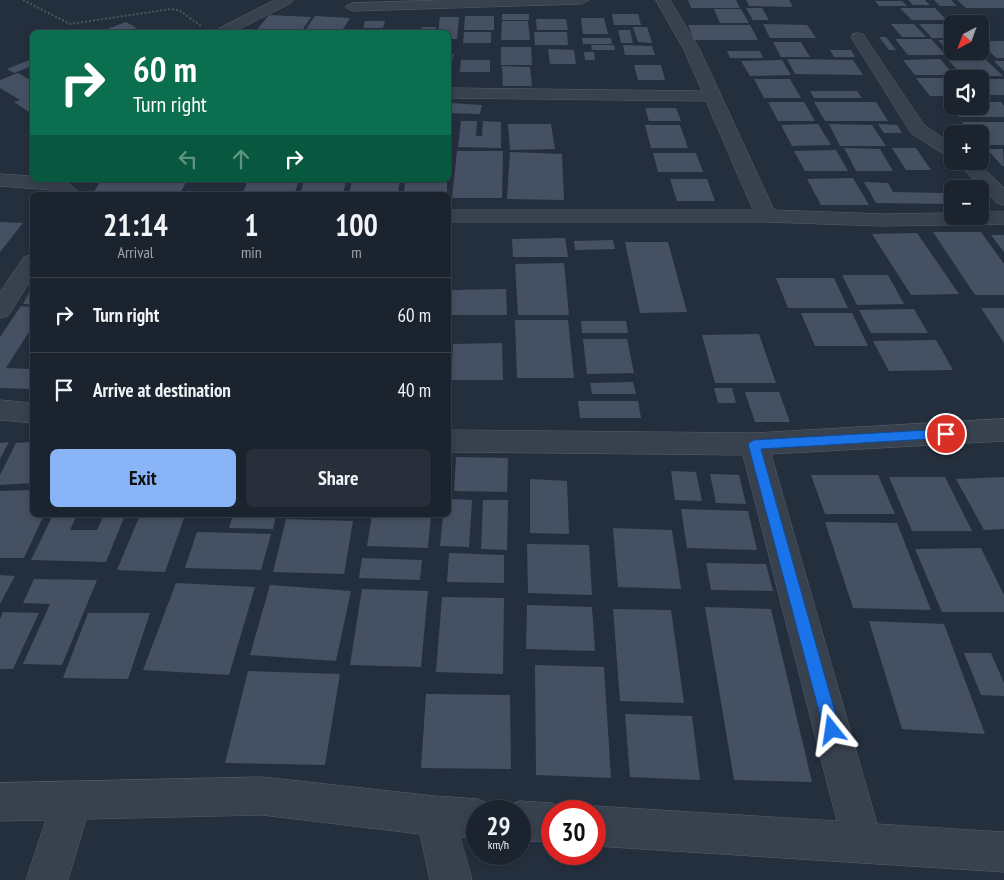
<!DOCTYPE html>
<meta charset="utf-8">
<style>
:root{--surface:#1b232e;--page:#282f3a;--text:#f1f3f6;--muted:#a0a4aa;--line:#39404a;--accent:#8ab4f8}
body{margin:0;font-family:"PT Sans Narrow",sans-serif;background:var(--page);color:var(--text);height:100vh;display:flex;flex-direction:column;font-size:19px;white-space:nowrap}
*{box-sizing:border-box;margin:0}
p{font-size:16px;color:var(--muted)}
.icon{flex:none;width:28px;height:28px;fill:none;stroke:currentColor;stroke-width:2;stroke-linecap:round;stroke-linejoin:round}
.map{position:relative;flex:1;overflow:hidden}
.sheet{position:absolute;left:30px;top:192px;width:421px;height:325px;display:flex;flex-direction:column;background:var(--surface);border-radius:8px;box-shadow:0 2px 8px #0003,0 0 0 1px var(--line)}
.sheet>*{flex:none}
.top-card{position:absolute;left:30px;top:30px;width:421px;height:152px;border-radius:8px;box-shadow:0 2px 8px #0003,0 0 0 1px var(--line);background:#0b6e4f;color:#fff;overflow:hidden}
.needle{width:32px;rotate:221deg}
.buttons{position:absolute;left:944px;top:15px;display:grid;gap:10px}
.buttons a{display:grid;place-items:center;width:45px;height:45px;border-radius:8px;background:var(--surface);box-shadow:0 2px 8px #0003,0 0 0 1px var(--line);font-size:25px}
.speed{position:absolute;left:466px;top:800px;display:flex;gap:10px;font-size:25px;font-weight:700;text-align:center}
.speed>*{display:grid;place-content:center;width:65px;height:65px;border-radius:50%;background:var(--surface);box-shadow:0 2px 8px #0003,0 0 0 1px var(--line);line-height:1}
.speed small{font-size:12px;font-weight:400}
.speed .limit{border:8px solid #d22;background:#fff;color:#111}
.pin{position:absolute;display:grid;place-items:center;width:42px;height:42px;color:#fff;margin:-21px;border:2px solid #fff;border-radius:50%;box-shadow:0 1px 5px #0007}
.me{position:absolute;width:55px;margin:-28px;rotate:345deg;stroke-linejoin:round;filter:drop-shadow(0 0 4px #0008)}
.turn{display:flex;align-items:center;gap:18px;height:105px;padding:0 20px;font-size:22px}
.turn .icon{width:65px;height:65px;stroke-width:2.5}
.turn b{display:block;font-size:35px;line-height:42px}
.lanes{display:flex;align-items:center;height:48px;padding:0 20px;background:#0003;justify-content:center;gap:25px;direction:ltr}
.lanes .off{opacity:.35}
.eta{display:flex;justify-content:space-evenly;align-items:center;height:85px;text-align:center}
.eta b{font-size:30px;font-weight:800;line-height:35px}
.primary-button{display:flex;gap:10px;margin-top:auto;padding:10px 20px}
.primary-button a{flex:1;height:58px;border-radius:8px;background:var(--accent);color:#111;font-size:20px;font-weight:800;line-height:58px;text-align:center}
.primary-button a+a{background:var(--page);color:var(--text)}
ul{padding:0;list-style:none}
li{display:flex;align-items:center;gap:15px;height:75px;padding:0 20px;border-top:1px solid var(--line)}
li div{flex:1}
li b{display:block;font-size:19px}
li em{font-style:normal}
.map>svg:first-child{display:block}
</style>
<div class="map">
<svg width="1004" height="880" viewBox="0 0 1004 880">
<rect width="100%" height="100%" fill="#242f3e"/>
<path fill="#455162" d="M688,0H736L740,8H691Z
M746,0H789L793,7L749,6Z
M908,0H925L930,5H913Z
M934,0H951L957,6H940Z
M957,0H1004V8H966Z
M875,1H902L907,6H879Z
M746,8H762L769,20H753Z
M900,8H935L947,20H912Z
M714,9H741L749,23H720Z
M502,14H529V20H502Z
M612,14H638L641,25H614Z
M269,15L311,17L301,32H255Z
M315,16L350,18L341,32H304Z
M465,16H494V30H464Z
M440,17H459L457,39H449V32H438Z
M581,18H604L608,34H583Z
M536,19H566L568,30H537Z
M365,21H385L383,28H363Z
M502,21H528L530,40H501Z
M126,22L137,28L124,32H99Z
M763,24L807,25L816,38H770Z
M891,24H914L926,37H902Z
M919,24H952V38H932Z
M688,25H750L758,40H694Z
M422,27H436L435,32H421Z
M633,27H647L652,43L638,42Z
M618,30H630L633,43H621Z
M464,32H491V43H463Z
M534,32H567L568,45H535Z
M879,37H886L896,50H889Z
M582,38H611L612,44H583Z
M895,39H931L946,55H908Z
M938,40H952V51H980L983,55L951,54Z
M980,41H1004V58H996Z
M773,42H801L810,57H781Z
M591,45H614L615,50H592Z
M623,45L652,46L655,55H625Z
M501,47H531L532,65H501Z
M548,49L574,50L576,64H550Z
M830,50H851L855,57H834Z
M727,51H760L763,58H730Z
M584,52H594L595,60H585Z
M449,54H454L449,72Z
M32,59V66L14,73L7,69Z
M787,59L853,60L863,75L795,74Z
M940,59L954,75H915L903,60Z
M461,60H490V72H460Z
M782,60L791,75L750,76L741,61Z
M948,60H986L1003,76H963Z
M994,61H1004V71Z
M634,65H661L665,80H638Z
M502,66L530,67L532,86H503Z
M18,73L32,81V114L14,102L20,100L0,88V80Z
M916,78H952V96H930Z
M754,79H790L801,98H764Z
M980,79H1004V95H980Z
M810,91H857L862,98H814Z
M768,102H804L815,121H778Z
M814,102H876L888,121H825Z
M946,102H952V106H980V102H1001L1004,106V117H959Z
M449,103L482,105L480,114L449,113Z
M645,108H676L681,121H649Z
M461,121H477L476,136H482L483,121L501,122V148L458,147Z
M962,122H1004V145H981L980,134H972Z
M508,124H551L555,149L510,150Z
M818,124L831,145L792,146L781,125Z
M829,124L872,125L886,146H840Z
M878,124L897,125L902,133H884Z
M645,125H680L688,148H651Z
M844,148L880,149L893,171H856Z
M892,148H916L931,170H906Z
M987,149H1003L1004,166H1002Z
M836,150L848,171H805L794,151Z
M457,151H503L502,198H452Z
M510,152L562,154L564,200L507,199Z
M653,153H696L703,172H658Z
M853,178L869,205H821L807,179Z
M670,179H707L715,201H677Z
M101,180H187L181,192H150L149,195H92Z
M248,180H299L294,195H242Z
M304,180H346L343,195H300Z
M352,180H400L398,195H349Z
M405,180H447V195H404Z
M864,182L888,183L893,192L944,193L951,204L876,203Z
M0,222L23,223L0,252Z
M933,232H981L1004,264V295H975Z
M917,233L959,294L911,295L872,234Z
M991,235H1004V252Z
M565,238L568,257H513L512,239Z
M613,240L615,249L575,250L574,241Z
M625,242H668L687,312L640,313Z
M564,263L569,315H518L515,264Z
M842,275H888L904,304L857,305Z
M776,278H834L848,308H788Z
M32,287V304H23Z
M506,289L507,315H451L452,290Z
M21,306L32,307V327L6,368L32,369V389L0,388V337Z
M981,308H1004V343Z
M914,309L928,333H871L859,310Z
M801,313H852L868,346H815Z
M515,320H568L574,378H517Z
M581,321H626L628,333H582Z
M759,334L776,383H715L702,335Z
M583,339H627L634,373L587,374Z
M936,340L953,370L889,371L873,341Z
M502,343L503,380H451L453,344Z
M633,382L636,394H592L590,383Z
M714,388H732L736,403H718Z
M745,392H779L790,422H755Z
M578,401H638L641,418H580Z
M9,442L0,459V443Z
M32,442V483L0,485V475L16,443Z
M456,457L508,458L507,492L454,491Z
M671,471L696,472L702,501L675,500Z
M710,474L739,475L746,504L716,503Z
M811,475H878L895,514H825Z
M889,477H945L972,531H912Z
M1004,477V529L984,530L956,479Z
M530,479L567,481L569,534L530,533Z
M32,490V515H44L24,558H0V491Z
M449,499L472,500L469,547L440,546L443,515H449Z
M483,500H508L507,550L481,549Z
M681,509L748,511L757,550L687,548Z
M53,515H77L70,530H97L104,515H125L106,562L31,560Z
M140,515H185L165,572L117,570Z
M233,515H276L273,529L229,528Z
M372,515H431L428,548L367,546Z
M286,519L353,521L344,574L273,572Z
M825,522L897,523L931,610L853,608Z
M613,528L672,530L681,589L618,587Z
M197,532L271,534L261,570L185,568Z
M527,544L589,545L592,595L528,593Z
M981,548L1004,595V612H942L915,549Z
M449,553L504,555V583L447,582Z
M362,558L422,560L420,580L359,578Z
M706,563L766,564L773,591L711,590Z
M0,575L15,576L0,604Z
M34,579L97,580L62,665L23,664L50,604L23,603Z
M176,583L255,587L229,675L143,670Z
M270,585L351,591L336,661L250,655Z
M362,589L428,591L421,667L350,665Z
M442,597L504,598L503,674L436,672Z
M527,605L592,607L595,651L526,649Z
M705,607L771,609L812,782L734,780Z
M613,609L671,610L684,703L620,701Z
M3,612L39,613L13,669H0V619Z
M88,613H150L128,679L63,678Z
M869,621L944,624L985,734L902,729Z
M964,653H991L1004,683V696L981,695Z
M535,665L604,667L611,778L536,775Z
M248,671L340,674L325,765L225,763Z
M426,694L510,695L511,769L421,768Z
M625,714L692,716L700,780L630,777Z"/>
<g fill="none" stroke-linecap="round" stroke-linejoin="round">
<g stroke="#565f6c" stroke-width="1">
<path id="street" d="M275,0H293L291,3L233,32H216L218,29Z
M445,0H589L582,4L352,11L345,7L352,3Z
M656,0H670L700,50L774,210L882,214L952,213V216H980V212H1004V224L882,226L766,222H449V210H753L706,101L449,98V88L702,91L684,50Z
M858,33L863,34L924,125L952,144V156L945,155L911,133L851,37L853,34Z
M956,161H976L1004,188V205L997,203Z
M0,174L32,176V180C54,180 67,176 80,195H59L52,190L0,186Z
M32,255V278L8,316L0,318V292L24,257Z
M0,400L32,403V423L0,420Z
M1004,419V441L771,454L877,824L1004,832V872L595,846V811H583L595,806L837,821L743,455L449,452V430L754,433Z
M262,777L435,796L478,799L492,805L494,811H478V839L460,837L472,880H430L420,834L262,815L86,819L68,880H26L46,820L0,821V783Z
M520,801L552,803L566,809L567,811H552V842L520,841V811H504L506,807Z"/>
</g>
<path stroke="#44595c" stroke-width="2" stroke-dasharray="2 2" stroke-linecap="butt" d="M23,0L70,24L171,9L179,10L201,26"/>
<use href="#street" fill="#38414e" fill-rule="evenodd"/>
</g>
<path fill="#1a73e8" stroke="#114b97" d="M946,429L952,434L946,438L761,449L840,730L837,735L832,737L827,735L824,730L748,444L754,440Z"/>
</svg>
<div class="buttons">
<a><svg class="needle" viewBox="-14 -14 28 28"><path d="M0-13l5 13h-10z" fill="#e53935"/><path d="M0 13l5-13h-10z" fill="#a0a4aa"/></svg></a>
<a><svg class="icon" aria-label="sound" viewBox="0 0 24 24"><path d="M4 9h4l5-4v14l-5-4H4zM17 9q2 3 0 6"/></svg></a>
<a>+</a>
<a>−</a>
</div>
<div class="speed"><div>29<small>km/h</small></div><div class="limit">30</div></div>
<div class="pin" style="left:946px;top:434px;background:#d93025"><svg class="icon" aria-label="arrive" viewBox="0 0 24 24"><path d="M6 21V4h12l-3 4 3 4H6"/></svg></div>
<svg class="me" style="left:832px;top:730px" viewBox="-20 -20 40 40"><path d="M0-17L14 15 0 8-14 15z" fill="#1a73e8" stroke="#fff" stroke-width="4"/></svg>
<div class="top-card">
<div class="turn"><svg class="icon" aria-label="right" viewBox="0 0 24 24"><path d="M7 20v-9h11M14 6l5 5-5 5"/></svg><div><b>60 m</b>Turn right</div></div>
<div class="lanes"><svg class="icon off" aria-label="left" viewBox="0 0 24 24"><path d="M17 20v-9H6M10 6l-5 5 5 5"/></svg><svg class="icon off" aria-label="ahead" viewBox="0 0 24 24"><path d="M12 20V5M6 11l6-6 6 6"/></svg><svg class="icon" aria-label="right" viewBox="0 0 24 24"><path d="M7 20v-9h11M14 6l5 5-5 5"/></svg></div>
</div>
<section class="sheet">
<div class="eta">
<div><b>21:14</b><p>Arrival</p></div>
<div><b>1</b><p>min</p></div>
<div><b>100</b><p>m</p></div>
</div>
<ul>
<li><svg class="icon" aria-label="right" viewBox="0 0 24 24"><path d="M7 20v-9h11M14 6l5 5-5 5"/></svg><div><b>Turn right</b></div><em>60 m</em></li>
<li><svg class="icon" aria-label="arrive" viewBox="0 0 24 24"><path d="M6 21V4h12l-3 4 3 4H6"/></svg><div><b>Arrive at destination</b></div><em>40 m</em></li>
</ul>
<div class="primary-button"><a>Exit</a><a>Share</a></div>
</section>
</div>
